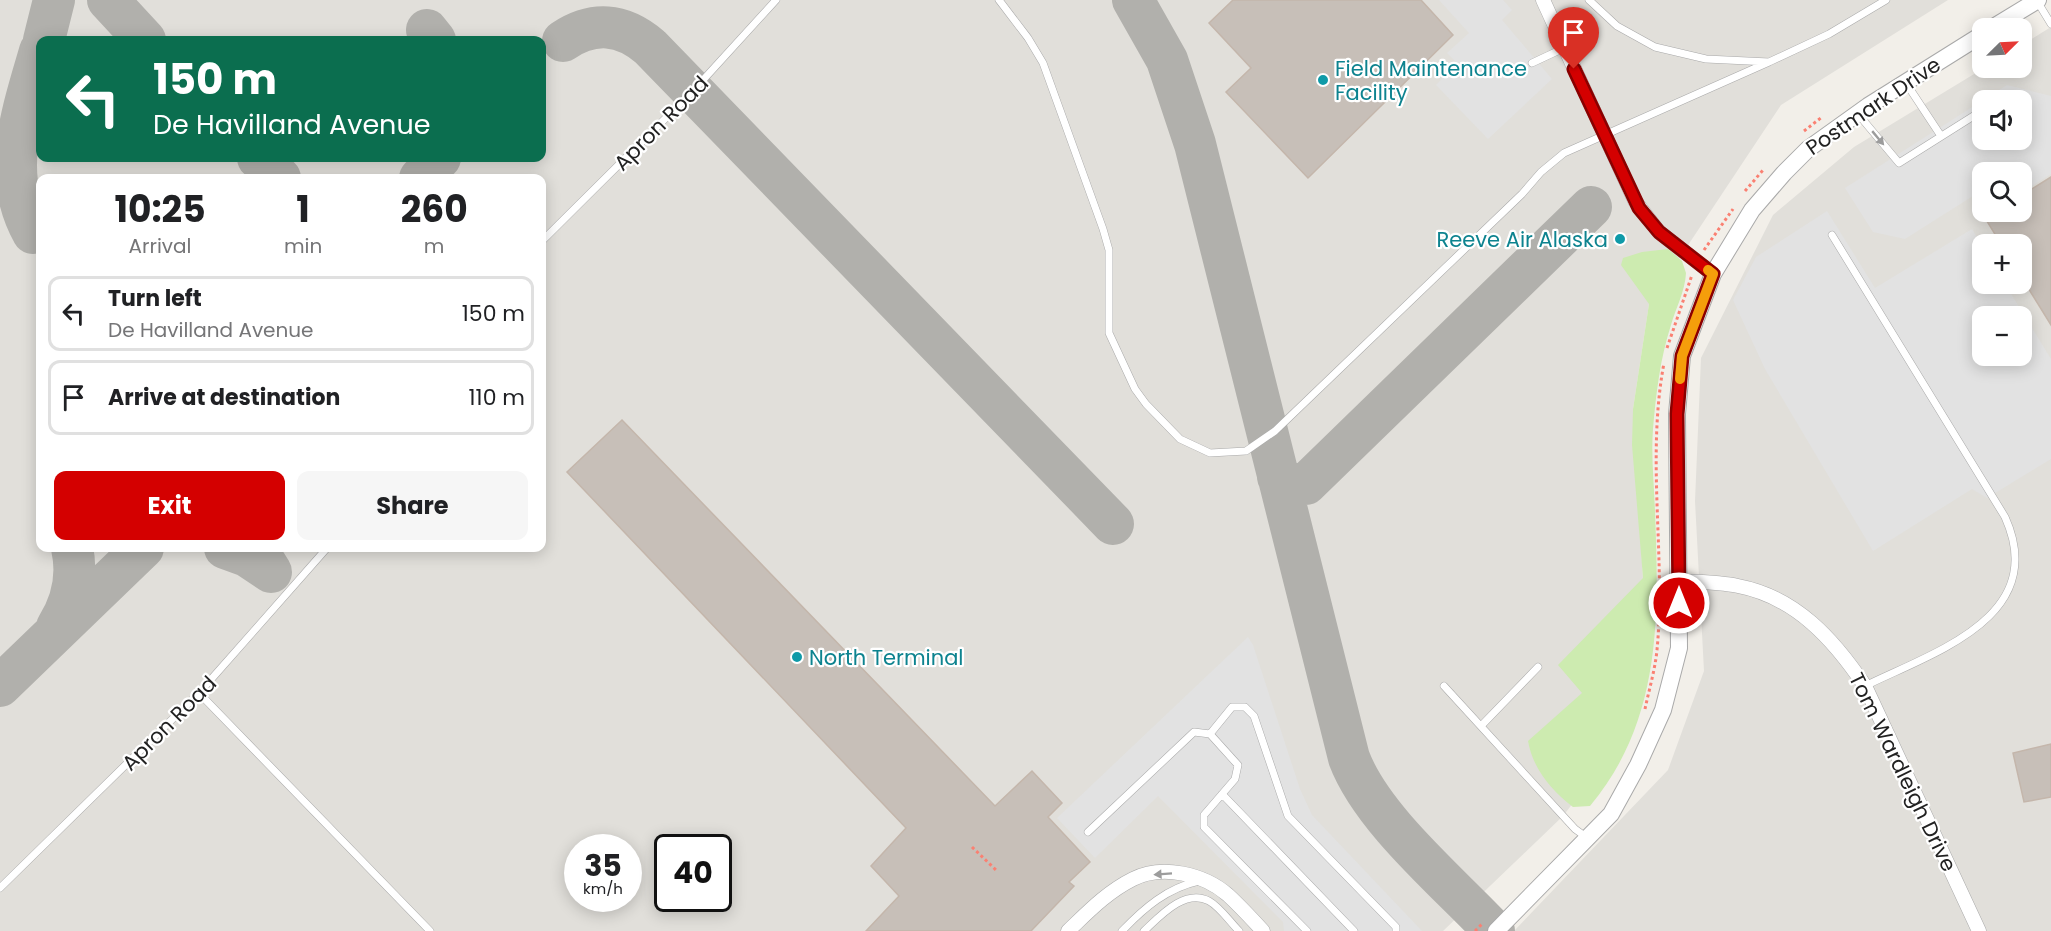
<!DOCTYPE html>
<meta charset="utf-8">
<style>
:root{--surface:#fff;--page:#f6f6f6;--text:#202124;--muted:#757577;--line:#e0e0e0;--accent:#d40000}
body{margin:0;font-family:Poppins,sans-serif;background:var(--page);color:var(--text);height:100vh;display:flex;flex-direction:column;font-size:22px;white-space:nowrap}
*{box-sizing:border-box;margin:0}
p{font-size:20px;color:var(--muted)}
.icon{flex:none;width:33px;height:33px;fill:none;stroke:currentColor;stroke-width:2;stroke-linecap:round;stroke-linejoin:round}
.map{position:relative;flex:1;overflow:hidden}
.drawer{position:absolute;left:36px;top:174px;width:510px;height:378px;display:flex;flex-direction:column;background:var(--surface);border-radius:12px;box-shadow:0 3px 15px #0003}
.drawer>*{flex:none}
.guide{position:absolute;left:36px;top:36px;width:510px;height:126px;border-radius:12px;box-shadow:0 3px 15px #0003;background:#0b6e4f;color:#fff;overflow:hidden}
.needle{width:39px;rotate:66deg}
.fabs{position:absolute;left:1972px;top:18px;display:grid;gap:12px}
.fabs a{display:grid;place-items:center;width:60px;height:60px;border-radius:12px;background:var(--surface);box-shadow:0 3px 15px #0003;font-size:30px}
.speed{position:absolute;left:564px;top:834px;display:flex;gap:12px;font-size:30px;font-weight:700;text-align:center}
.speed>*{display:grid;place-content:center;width:78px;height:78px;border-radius:50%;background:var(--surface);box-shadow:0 3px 15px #0003;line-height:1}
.speed small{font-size:15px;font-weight:400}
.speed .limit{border:3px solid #111;border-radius:9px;background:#fff;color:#111}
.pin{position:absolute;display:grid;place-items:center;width:51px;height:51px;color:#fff;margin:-62px -26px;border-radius:50% 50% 50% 0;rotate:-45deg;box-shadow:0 0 6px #0007}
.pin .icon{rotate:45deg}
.me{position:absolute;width:66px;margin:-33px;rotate:0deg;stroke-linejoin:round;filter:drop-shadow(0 0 4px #0008)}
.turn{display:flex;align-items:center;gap:21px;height:126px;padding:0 18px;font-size:27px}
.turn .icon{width:78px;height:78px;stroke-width:2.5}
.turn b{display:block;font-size:42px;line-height:51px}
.eta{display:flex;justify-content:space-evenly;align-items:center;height:102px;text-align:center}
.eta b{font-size:36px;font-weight:700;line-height:42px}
.button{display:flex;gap:12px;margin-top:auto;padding:12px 18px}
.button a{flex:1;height:69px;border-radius:12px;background:var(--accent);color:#fff;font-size:24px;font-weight:700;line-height:69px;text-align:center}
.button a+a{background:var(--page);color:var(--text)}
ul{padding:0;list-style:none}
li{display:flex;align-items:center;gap:18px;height:75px;margin:0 12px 9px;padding:0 6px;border:3px solid var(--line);border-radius:12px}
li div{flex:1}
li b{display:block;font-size:22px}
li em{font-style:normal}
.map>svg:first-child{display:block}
</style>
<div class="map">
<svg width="2051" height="931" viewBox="0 0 2051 931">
<rect width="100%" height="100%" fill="#f2efe9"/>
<path fill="#e1dfda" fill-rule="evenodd" d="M0,0H1948L1781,105L1649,304L1633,409L1645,613L1631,728L1563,816L1443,931H0ZM40,40H542V158H40ZM40,178H542V548H40ZM578,848H628V898H578ZM668,848H718V898H668Z
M2051,27V931H1514L1668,770L1704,671L1695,501L1701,358L1773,215L1854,147L1984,68H2022V45ZM1983,100H2022V140H1983ZM1983,172H2022V212H1983ZM1983,244H2022V284H1983ZM1983,316H2022V356H1983Z"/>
<path fill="#cdebb0" d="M1668,249L1682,261L1686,273C1685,292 1676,307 1671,325C1660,359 1656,394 1653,429C1651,456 1654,484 1655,511C1659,616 1662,720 1590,806L1573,807C1551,790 1533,769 1528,741L1582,693L1558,665L1643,578L1632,445L1633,409L1649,304L1621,265L1623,258L1642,252Z"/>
<path fill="#e2e2e2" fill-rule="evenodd" d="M1439,0H1503L1512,10L1502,20L1552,79L1488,139L1436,85L1457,63L1447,53L1469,33Z
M2007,85L2051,96V174L2022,192V172H1983V196L1976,194L1905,239L1873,232L1845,188ZM1983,100H2022V140H1983Z
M1827,211L1875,288L1972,229L1983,247V284H2005L2051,359V459L1987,498L1972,489L1873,551L1765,369L1733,300L1756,257ZM1983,316H2022V356H1983Z
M1248,637L1253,645L1300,789L1312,815L1422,931H1284L1283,922L1158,796L1095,858L1057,818Z"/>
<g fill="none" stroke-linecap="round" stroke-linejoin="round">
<path stroke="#b1b0ac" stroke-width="42" d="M108,0L145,40
M1133,0L1167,60L1195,144L1349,758C1372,819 1448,882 1494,931
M427,30L435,40
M44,40L54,0
M563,41C593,21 622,23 650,47L1113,524
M258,158L280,178
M420,178L440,158
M33,233C0,174 22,113 40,51
M1278,477L1287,484H1306L1591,207
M225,548L247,556L271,572L256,548
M57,627C72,603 78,575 72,548
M0,686L143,548"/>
</g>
<path fill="#c7bfb8" stroke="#c4b6ab" stroke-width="1.5" d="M1233,0H1421L1453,35L1308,178L1226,92L1251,68L1209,23Z
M2051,177V325L2022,278V244H2001L1985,218L1995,212H2022V195Z
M622,420L995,806L1032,771L1062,803L1048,817L1090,862L1069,882L1074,886L1031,931H866L899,896L871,866L906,828L567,472Z
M2051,744V797L2024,802L2013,753Z"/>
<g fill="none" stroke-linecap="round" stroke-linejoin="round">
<g stroke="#a9a9a9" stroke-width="8">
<path id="service" d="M999,0L1028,38L1043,63L1103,229L1109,250V333L1135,389L1146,404L1180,439L1210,453L1246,451L1275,431L1522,194L1541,172L1564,153L1769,62
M1589,0L1617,26L1655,47L1706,59L1769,62L1829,34L1886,0
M2037,1L2051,24
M1532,63L1564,48
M1906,83L1941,136
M1998,100H1999
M1858,114L1899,163L1983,110
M1832,235L2005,517C2050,617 1934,652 1865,686
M542,241L693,91L776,0
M1444,686L1575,829L1586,837
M199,693L430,931
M1481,726L1538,667
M1210,734L1238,765L1235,779L1204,815V827L1307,931
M1222,794L1354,931
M1088,832L1194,732L1210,734L1232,707H1245L1254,716L1288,816L1396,927V931
M0,888L199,693L327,548
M1122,931C1144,908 1167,888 1199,881
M1144,931C1160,916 1185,888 1209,901C1220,907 1230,922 1239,931"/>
</g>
<g stroke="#a9a9a9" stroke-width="15">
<path id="minor" d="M1543,0L1635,201L1659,232L1713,274
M1679,581C1698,582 1719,582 1738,586C1796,597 1834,640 1865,686L1979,931
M1068,931C1088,912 1107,892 1133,879C1162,864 1204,874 1228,895C1240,906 1252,919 1263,931"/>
</g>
<g stroke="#a9a9a9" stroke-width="18">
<path id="tertiary" d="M1992,28L2038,0
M1496,931L1611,814L1638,765L1663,710L1679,648L1677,414L1682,356L1713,274L1752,210L1784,173L1808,149L1868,106L1983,34"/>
</g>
<path stroke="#fa8072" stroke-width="3" stroke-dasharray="3 3" stroke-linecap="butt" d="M1804,131L1822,117
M1745,191L1764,169
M1704,250L1733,209
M1667,348L1692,275
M1645,709C1649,690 1655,670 1657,650C1666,555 1646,459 1664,363
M972,847L996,870
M1475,931L1482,924"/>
<use href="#service" stroke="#fff" stroke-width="7"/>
<use href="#minor" stroke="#fff" stroke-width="14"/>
<use href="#tertiary" stroke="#fff" stroke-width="16"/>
</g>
<defs><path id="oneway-solid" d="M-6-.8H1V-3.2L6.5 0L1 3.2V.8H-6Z" transform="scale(1.5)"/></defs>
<g fill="#9c9c9c">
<use href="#oneway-solid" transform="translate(1878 138) rotate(50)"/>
<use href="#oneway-solid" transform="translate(1163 874) rotate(176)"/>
</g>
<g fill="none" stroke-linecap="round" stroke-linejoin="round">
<g stroke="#8a0000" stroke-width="15">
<path id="route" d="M1574,69L1639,208L1659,232L1713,274L1682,356L1677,414L1679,603"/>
</g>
<use href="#route" stroke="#d40000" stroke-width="10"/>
<path stroke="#f59e0b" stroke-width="10" d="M1680,379L1682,356L1713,274L1708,270"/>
</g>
<g fill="#0f9aa8" stroke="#fff" stroke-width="2">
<circle cx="1323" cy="80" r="6"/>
<circle cx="1620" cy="239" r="6"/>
<circle cx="797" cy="657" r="6"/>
</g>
<g text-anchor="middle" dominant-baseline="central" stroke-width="4.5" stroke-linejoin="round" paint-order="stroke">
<g font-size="21" fill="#0d838f" stroke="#fff" text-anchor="start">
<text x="1335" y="68">Field Maintenance<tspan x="1335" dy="24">Facility</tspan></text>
<text x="1608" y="239" text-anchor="end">Reeve Air Alaska</text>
<text x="809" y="657">North Terminal</text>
</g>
<g font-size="21" fill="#222" stroke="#fff">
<text transform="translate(1873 106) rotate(-34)">Postmark Drive</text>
<text transform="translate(661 123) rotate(-45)">Apron Road</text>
<text transform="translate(169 723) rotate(-45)">Apron Road</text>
<text transform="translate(1903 772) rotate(64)">Tom Wardleigh Drive</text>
</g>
</g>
</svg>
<div class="fabs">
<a><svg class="needle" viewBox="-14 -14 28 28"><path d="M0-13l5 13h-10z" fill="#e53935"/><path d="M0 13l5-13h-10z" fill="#757577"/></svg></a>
<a><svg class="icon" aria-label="sound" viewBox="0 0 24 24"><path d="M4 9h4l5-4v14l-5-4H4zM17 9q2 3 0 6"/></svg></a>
<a><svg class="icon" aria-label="search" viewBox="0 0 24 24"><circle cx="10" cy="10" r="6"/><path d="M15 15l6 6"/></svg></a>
<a>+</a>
<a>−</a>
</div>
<div class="speed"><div>35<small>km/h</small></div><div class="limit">40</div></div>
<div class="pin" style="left:1574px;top:69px;background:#d93025"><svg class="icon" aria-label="arrive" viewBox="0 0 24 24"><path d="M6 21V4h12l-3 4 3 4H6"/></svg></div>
<svg class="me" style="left:1679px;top:603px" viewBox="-20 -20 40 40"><circle r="17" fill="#d40000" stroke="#fff" stroke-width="3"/><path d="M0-11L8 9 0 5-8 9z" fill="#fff"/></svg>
<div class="guide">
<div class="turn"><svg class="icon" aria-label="left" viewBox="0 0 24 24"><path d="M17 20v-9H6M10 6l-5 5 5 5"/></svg><div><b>150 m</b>De Havilland Avenue</div></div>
</div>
<section class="drawer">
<div class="eta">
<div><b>10:25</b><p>Arrival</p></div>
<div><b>1</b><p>min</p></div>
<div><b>260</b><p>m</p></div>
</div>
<ul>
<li><svg class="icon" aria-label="left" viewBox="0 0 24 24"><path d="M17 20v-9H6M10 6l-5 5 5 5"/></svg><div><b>Turn left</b><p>De Havilland Avenue</p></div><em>150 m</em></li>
<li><svg class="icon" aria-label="arrive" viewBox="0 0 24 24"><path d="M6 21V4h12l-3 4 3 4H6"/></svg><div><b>Arrive at destination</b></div><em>110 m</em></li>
</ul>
<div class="button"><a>Exit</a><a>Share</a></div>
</section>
</div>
